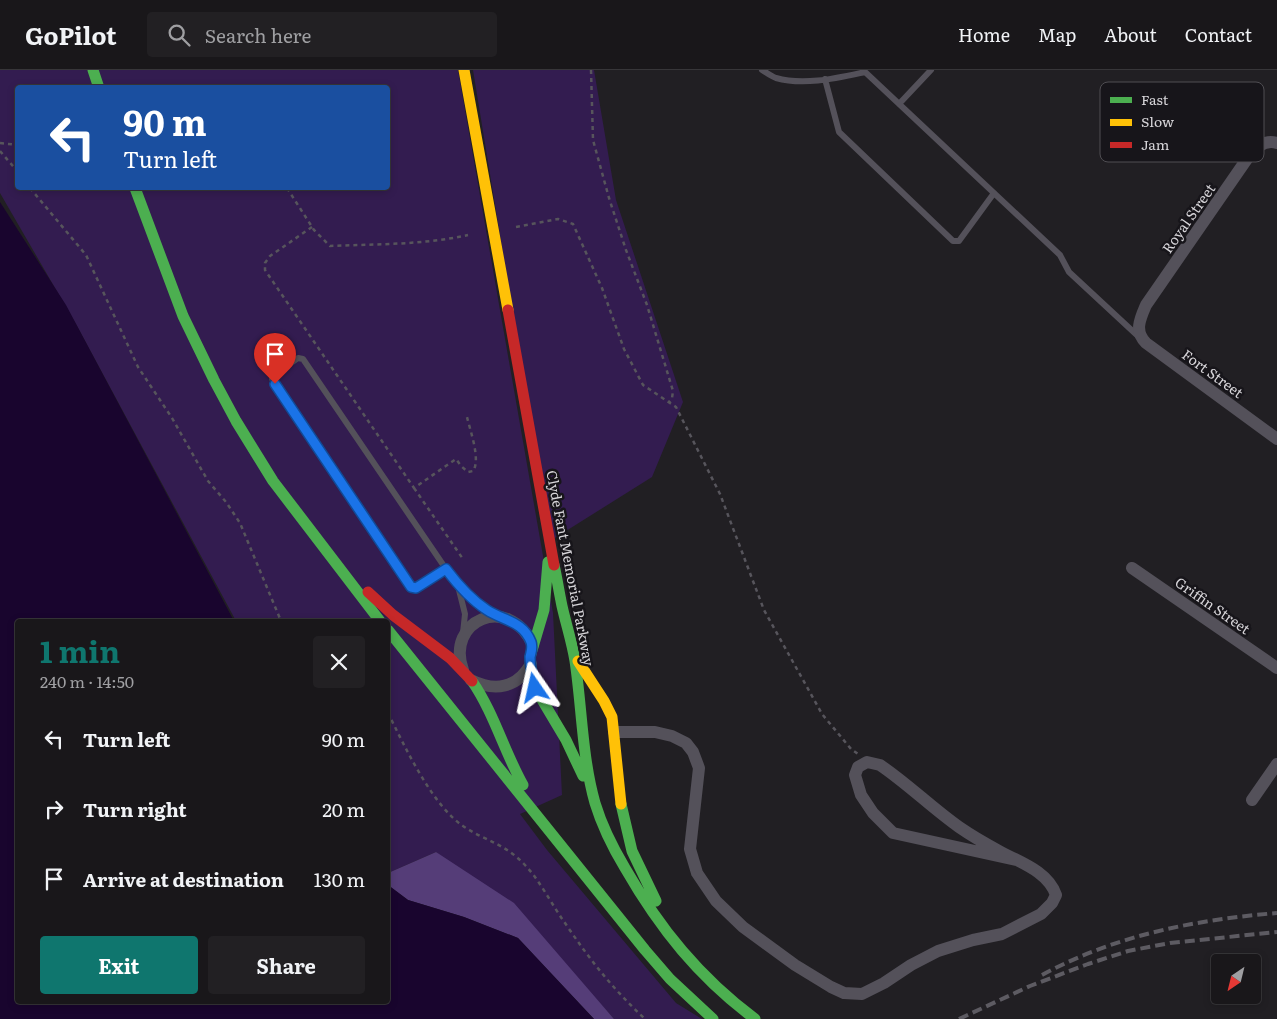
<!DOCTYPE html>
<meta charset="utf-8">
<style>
:root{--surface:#19171a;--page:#222023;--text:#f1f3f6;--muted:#9f9fa2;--line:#373639;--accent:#0f766e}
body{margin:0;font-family:Literata,serif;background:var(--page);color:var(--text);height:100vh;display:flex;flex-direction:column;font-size:19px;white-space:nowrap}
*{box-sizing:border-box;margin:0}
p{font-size:16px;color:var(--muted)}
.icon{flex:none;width:28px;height:28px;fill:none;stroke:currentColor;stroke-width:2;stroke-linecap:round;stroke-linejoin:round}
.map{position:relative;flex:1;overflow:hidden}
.details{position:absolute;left:15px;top:549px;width:375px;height:385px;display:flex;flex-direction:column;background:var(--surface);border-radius:5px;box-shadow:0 2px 8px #0003,0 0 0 1px var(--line)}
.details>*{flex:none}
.guide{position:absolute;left:15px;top:15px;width:375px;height:105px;border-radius:5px;box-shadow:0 2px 8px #0003,0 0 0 1px var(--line);background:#1a4fa0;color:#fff;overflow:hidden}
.needle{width:32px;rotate:215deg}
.buttons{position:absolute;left:1211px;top:884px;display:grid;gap:10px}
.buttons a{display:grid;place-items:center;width:50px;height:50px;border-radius:5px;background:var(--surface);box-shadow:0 2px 8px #0003,0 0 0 1px var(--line);font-size:25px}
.pin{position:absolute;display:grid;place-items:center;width:42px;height:42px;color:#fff;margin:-51px -21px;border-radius:50% 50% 50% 0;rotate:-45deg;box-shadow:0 0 5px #0007}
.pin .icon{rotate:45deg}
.me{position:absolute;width:55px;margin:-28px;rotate:349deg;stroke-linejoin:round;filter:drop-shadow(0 0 4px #0008)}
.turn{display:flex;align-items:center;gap:18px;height:105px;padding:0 25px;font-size:22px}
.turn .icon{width:65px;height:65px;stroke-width:2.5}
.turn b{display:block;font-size:35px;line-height:42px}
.round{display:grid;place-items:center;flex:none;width:52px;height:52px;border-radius:5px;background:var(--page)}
.headline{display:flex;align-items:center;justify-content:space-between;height:85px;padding:0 25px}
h1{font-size:30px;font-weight:700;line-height:38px;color:var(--accent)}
.primary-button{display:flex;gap:10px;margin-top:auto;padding:10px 25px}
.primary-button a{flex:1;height:58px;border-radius:5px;background:var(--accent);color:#fff;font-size:20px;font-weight:700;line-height:58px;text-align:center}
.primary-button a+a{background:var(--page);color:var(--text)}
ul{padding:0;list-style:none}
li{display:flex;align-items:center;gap:15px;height:70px;padding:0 25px}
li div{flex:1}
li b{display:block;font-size:19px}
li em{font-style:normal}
header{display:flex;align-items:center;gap:30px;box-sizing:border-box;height:70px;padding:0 25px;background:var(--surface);border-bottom:1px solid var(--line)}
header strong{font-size:24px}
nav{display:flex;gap:28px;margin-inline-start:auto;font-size:18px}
.search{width:350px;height:45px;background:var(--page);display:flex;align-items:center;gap:12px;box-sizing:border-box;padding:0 18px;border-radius:5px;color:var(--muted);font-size:19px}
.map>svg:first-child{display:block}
</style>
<header>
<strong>GoPilot</strong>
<div class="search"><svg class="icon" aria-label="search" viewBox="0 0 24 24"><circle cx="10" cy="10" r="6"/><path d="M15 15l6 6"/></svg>Search here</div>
<nav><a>Home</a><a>Map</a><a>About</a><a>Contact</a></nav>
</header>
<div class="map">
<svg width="1277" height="949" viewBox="0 0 1277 949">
<rect width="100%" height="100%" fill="#211f23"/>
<path fill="#331c50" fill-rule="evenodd" d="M0,0H458L553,543L562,725L520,744L547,780L676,933L702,949H614L582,914L436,782L388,803V551H236L77,256L0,123ZM18,18H388V118H18Z
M473,0H594L616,130L683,332L652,407L550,471Z"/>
<path fill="#553d78" d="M436,782L514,833L614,949H594L518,868L464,847L408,830L388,815V803Z"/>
<path fill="#19052e" d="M0,132L66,235L234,551H18V931H388V815L408,830L464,847L518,868L594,949H0Z"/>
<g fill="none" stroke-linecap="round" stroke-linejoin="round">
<path stroke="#57555c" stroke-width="2.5" stroke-dasharray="4 4" stroke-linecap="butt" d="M591,0L593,70L609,128L626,180L647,235L673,321L672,328L669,332
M0,73L18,75
M0,81L18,102
M30,118L86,185L138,297L172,348L208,411L226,432L240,453L281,551
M287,118L314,160L330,176C376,174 423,175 468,165
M312,157L270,186L265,193V200L414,418L456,389L461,396L468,402L473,401C481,390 470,360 467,347
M516,157L558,149L573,154L602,218L624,279L643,315L676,337L720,424L764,540L822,644L851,679L858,684
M414,418L463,489
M388,643C405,677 432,735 463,756C485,771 504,773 524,794C539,809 552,835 565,853C590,890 612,918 645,949"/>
<path stroke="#54515a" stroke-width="6" d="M762,0C767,3 771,6 776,8C804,16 837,8 865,2
M863,0L1060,185L1069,202L1139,267
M825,9L839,62L953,171H959L994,123
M899,34L931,0
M446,499L416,519L411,517L275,314L272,309L275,304L298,288L303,289L446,499C460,518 476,533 496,545
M458,516L465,544L463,563"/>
<path stroke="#54515a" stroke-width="12" d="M1277,73C1265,69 1256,77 1249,86L1146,235C1140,249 1134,261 1146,273L1277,369
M1132,498L1277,598
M463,600C445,551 508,522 533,575
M471,610C495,622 517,618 531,594
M614,662H655L672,666L686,673L693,682L699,698L690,779L697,803L716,831L743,857L795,895L831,917L844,923L862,924L884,913L911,895L938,881L973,870L1002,864L1041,844L1052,833L1056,825C1048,801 1019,792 999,781C986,774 972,766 959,757C932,738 908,714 880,695L867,692L858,697L855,705L861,725L873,743L893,763L1016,790
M1252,730L1277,694"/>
<path stroke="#4caf50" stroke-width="11" d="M93,0L99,18
M135,118L183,246L214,310L236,351L273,411L380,551
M548,492L544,540L530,587L531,599L535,618L566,670L583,706
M554,495C557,508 559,522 562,536C566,554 572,572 575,591C582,638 582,687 595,733C602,756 613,778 625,798C660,859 699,907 755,949
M388,560L645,880L670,909L713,949
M472,611C494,643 504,681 523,715
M621,734L632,781L656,831"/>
<path stroke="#ffc107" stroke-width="11" d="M464,0L508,240
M578,591L604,631L612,647L621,734"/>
<path stroke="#c62828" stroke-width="11" d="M508,240L554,495
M368,522L393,545L450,588L472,611"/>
<path stroke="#5d5b62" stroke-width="4" stroke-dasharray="10 5" stroke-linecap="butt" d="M1042,905C1116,865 1194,850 1277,843
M959,949L1030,916L1088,894L1128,881L1170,873L1277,862"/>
</g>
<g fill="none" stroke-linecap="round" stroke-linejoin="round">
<g stroke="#114b97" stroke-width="12">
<path id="route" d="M275,314L411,517L416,518L446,499C458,515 470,529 487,540C504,551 523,551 531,572C533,578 531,582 530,587C530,597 533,608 535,618"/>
</g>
<use href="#route" stroke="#1a73e8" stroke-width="9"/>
</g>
<g text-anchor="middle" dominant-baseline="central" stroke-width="5" stroke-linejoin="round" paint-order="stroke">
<g font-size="14" fill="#d6d4d8" stroke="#17151a">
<text transform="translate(1188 148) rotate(-55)">Royal Street</text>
<text transform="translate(1213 303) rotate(36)">Fort Street</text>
<text transform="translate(571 498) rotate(79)">Clyde Fant Memorial Parkway</text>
<text transform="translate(1213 535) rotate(35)">Griffin Street</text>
</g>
</g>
<rect x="1100" y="12" width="164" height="80" rx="8" fill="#17151a" stroke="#504e53" stroke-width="1"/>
<rect x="1110" y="27" width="22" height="6" fill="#4caf50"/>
<rect x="1110" y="49" width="22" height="7" fill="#ffc107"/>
<rect x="1110" y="72" width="22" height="6" fill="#c62828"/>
<g font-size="14" fill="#d6d4d8">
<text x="1141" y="35">Fast</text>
<text x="1141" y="57">Slow</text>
<text x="1141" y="80">Jam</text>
</g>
</svg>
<div class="buttons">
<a><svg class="needle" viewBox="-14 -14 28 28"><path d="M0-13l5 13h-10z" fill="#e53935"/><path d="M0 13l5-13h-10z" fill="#9f9fa2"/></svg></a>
</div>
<div class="pin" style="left:275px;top:314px;background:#d93025"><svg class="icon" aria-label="arrive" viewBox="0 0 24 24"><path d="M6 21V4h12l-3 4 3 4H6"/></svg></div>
<svg class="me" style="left:535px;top:618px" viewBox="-20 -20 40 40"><path d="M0-17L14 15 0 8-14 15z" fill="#1a73e8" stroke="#fff" stroke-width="4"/></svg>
<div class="guide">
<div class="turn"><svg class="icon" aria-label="left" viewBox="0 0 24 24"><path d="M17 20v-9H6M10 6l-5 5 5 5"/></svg><div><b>90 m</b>Turn left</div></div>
</div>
<section class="details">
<div class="headline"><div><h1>1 min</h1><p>240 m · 14:50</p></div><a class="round"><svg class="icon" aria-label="close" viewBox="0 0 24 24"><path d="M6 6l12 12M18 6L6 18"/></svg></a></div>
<ul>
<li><svg class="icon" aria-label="left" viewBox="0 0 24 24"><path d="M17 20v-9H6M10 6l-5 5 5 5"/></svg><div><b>Turn left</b></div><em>90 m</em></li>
<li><svg class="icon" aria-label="right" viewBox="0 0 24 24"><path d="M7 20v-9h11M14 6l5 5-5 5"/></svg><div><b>Turn right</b></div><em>20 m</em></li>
<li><svg class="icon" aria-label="arrive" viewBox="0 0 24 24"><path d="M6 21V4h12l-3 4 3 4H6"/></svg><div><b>Arrive at destination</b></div><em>130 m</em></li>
</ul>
<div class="primary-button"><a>Exit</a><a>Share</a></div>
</section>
</div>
